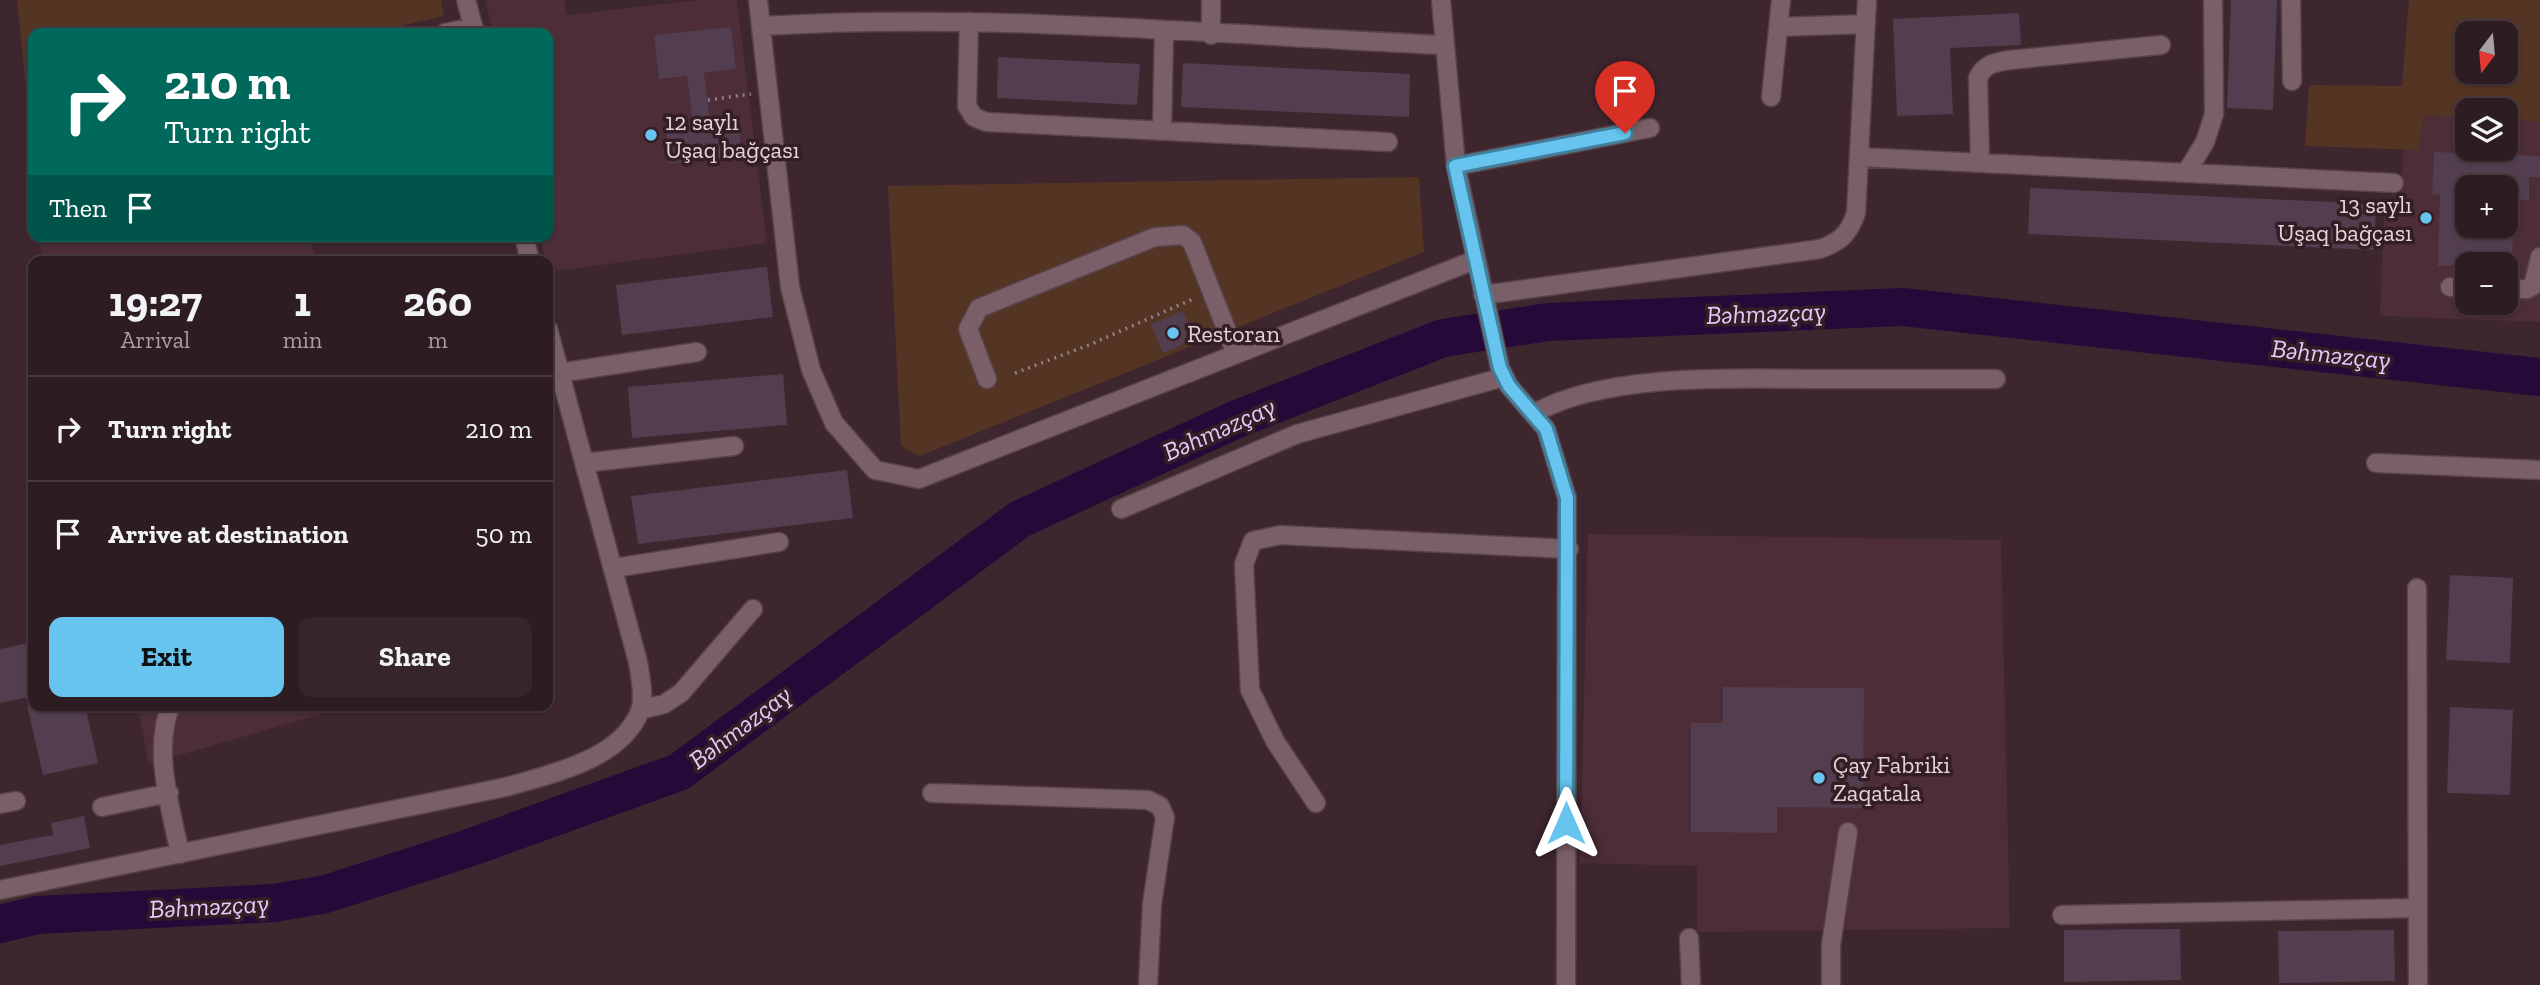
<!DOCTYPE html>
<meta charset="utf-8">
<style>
:root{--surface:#2e1c23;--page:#36252b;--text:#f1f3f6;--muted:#a7a1a6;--line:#493a41;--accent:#66c4ef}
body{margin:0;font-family:"Zilla Slab",serif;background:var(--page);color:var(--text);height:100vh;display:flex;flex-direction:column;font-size:26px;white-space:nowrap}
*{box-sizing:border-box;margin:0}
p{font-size:23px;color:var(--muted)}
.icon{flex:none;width:38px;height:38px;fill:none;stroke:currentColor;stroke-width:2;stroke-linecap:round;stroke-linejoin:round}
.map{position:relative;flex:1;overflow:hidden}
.side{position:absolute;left:28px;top:256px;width:525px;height:455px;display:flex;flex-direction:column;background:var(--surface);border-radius:14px;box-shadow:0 2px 5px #0004,0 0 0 2px var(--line)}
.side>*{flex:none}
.top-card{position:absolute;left:28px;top:28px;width:525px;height:214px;border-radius:14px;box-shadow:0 2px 5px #0004,0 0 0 2px var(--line);background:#00695c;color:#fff;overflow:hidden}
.needle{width:46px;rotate:196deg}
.fabs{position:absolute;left:2455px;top:21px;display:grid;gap:14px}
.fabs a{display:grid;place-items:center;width:63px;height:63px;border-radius:14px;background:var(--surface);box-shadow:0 2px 5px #0004,0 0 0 2px var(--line);font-size:35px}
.pin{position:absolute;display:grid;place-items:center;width:60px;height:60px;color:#fff;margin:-72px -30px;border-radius:50% 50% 50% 0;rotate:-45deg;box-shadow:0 0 7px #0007}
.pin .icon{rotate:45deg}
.me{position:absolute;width:77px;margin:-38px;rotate:0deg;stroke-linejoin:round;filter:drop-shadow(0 0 5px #0008)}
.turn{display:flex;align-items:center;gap:24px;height:147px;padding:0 21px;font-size:32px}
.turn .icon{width:91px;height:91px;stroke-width:2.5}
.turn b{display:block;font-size:49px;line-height:60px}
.then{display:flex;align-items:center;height:66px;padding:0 21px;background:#0003;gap:14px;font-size:26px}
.eta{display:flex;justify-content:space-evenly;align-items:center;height:119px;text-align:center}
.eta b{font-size:42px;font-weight:700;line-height:49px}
.button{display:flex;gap:14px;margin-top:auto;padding:14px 21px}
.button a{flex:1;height:80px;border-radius:14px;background:var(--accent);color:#111;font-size:28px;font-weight:700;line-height:80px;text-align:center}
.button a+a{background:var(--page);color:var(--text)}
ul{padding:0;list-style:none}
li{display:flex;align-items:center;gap:21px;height:105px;padding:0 21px;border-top:2px solid var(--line)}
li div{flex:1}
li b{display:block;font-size:26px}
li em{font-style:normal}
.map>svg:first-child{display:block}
</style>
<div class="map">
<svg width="2540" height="985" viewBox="0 0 2540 985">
<rect width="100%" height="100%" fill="#3e262f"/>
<path fill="#4c2d38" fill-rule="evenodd" d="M485,0H564L567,15L698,0H737L767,243L548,272L540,236H548V33H493Z
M2424,116L2467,118L2468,149H2506V120L2540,122V322L2380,316L2384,210H2400L2403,149H2419ZM2468,187H2506V226H2468ZM2468,264H2506V303H2468Z
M40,236H308L317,261H42Z
M1588,534L2001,540L2010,928L1697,932V866L1580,863Z
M137,705H352L149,764Z"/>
<path fill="#543524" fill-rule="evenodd" d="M17,0H441L444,16L370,33H33V85L26,86Z
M2409,0H2540V122L2506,120V110H2468L2467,118L2424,116L2419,150L2305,146L2309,85L2402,86ZM2468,33H2506V72H2468Z
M1419,177L1424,252L920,456L901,446L888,186Z"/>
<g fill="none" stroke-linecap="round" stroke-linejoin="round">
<path stroke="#250a39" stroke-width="38" d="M0,924L37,915L274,903L326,894L466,849L679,772L1020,519L1237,419L1443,338L1548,322L1903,307L2540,377"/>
</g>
<path fill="#523e4f" d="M2231,0H2277L2273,110L2227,108Z
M2019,13L2021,45L1950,48L1953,114L1897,116L1893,19Z
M731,27L736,69L704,73L710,121L738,117L742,156L670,164L665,126L693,123L687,76L659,79L654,35Z
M998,57L1140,64L1137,105L997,98Z
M1183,63L1410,74L1409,117L1181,107Z
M2434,152L2540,156V177H2529V200L2506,199V187H2468V226H2513L2512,264L2438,266L2440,195L2432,194Z
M2030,188L2376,204L2374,250L2028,234Z
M767,267L773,317L622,335L616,285Z
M1183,311L1195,340L1163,353L1151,324Z
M783,374L787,425L632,438L628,387Z
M847,470L853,518L638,544L631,496Z
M2450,575L2513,578L2510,663L2446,660Z
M33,642V696L0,703V649Z
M1723,687L1864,688L1863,808L1777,807V833L1691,832V723H1723Z
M27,705H85L98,763L43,775Z
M2450,707L2513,710L2510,795L2447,793Z
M84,816L90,848L0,866V845L53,835L51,823Z
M2180,929L2181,980L2064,982V930Z
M2394,930L2395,981L2279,983L2278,931Z"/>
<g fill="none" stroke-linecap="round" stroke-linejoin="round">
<g stroke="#564249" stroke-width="21">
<path id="minor" d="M466,0L475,33
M758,0L790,287L811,370L834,423L875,470L919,479L1475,260
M1441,0L1456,166L1500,368L1509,386L1546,429L1567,498L1566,985
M2291,0L2292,81
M969,22L967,106L974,117L986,122L1388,142
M761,26C988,12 1217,35 1444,45
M1779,27L1866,24
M445,33L473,27
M1211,35V0
M1771,97L1781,0
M1162,130L1164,32
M1859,157L2394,183
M1980,163L1978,78C1984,64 1996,62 2010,60L2161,45
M1456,166L1650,128
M2186,173L2205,142L2214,114L2213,0
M524,236L530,261
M2450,287L2468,288
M2506,289H2527L2533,286L2540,257
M1483,295L1820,249C1840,242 1849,234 1856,213L1867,0
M559,373L697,352
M987,379L968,329L979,308L1155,237L1183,235L1192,242L1236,354
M1535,413C1604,374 1729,378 1808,379C1871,379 1933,379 1996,379
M584,463L734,446
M2376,463L2540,470
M1121,509L1297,434L1504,377
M614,568L779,542
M2417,588L2418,985
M171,705C152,749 171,809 180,854
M640,710L664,704L681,693L753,609
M932,793L1148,800L1160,806L1165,817L1152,904L1148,985
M1316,803L1275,741L1250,690L1244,564L1253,541L1280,535L1569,549
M0,804L16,801
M102,807L169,793
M0,890L506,787C550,774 621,760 640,711C645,697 640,676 638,662L548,329
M2062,915L2418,908
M1689,938L1691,985
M1831,985V945L1848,832"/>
</g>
<path stroke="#938087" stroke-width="3.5" stroke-dasharray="2 5" stroke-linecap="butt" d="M708,100L751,94
M1015,373L1089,345L1193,299"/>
<use href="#minor" stroke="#7a5f68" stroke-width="18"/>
</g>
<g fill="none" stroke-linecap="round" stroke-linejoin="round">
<g stroke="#427f9b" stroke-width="18">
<path id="route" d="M1566,823L1567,498L1546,429L1509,386L1500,368L1455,166L1625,133"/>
</g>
<use href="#route" stroke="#66c4ef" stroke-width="12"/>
</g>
<g fill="#66c4ef" stroke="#341d25" stroke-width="2.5">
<circle cx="651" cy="135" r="7"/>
<circle cx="2426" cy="218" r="7"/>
<circle cx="1173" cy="333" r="7"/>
<circle cx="1819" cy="778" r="7"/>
</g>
<g text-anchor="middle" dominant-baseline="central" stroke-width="7" stroke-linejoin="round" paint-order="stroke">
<g font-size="24" fill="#e4d4d9" stroke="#341d25" text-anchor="start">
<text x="665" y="121">12 saylı<tspan x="665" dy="28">Uşaq bağçası</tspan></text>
<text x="2412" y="204" text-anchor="end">13 saylı<tspan x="2412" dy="28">Uşaq bağçası</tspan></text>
<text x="1187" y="333">Restoran</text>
<text x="1833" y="764">Çay Fabriki<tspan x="1833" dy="28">Zaqatala</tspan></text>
</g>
<g font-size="26" font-style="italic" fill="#e2cbfc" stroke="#341d25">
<text transform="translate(1766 313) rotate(-2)">Bəhməzçay</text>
<text transform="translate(2331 354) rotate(6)">Bəhməzçay</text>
<text transform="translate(1219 429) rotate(-24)">Bəhməzçay</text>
<text transform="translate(740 727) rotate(-37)">Bəhməzçay</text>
<text transform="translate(209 906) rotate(-3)">Bəhməzçay</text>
</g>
</g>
</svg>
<div class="fabs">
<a><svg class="needle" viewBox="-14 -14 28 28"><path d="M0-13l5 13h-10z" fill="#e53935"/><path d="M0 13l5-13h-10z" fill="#a7a1a6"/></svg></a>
<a><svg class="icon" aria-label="layers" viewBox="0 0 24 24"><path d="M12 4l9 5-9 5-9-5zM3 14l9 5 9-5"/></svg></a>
<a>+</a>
<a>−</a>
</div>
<div class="pin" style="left:1625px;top:133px;background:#d93025"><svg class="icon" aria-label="arrive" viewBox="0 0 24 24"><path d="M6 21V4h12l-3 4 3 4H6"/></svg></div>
<svg class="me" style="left:1566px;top:823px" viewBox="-20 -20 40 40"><path d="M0-17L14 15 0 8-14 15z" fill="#66c4ef" stroke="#fff" stroke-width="4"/></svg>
<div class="top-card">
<div class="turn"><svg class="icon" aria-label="right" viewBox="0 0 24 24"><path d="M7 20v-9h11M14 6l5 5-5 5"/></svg><div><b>210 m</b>Turn right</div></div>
<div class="then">Then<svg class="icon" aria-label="arrive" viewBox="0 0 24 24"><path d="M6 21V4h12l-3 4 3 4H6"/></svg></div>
</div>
<section class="side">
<div class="eta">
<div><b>19:27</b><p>Arrival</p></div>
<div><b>1</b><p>min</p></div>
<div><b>260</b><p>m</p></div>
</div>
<ul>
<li><svg class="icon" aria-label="right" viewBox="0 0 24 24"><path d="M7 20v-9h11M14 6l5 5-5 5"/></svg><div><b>Turn right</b></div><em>210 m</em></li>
<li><svg class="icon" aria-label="arrive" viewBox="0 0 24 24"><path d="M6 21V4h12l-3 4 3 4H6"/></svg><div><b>Arrive at destination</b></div><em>50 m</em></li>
</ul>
<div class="button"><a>Exit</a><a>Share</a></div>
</section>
</div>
